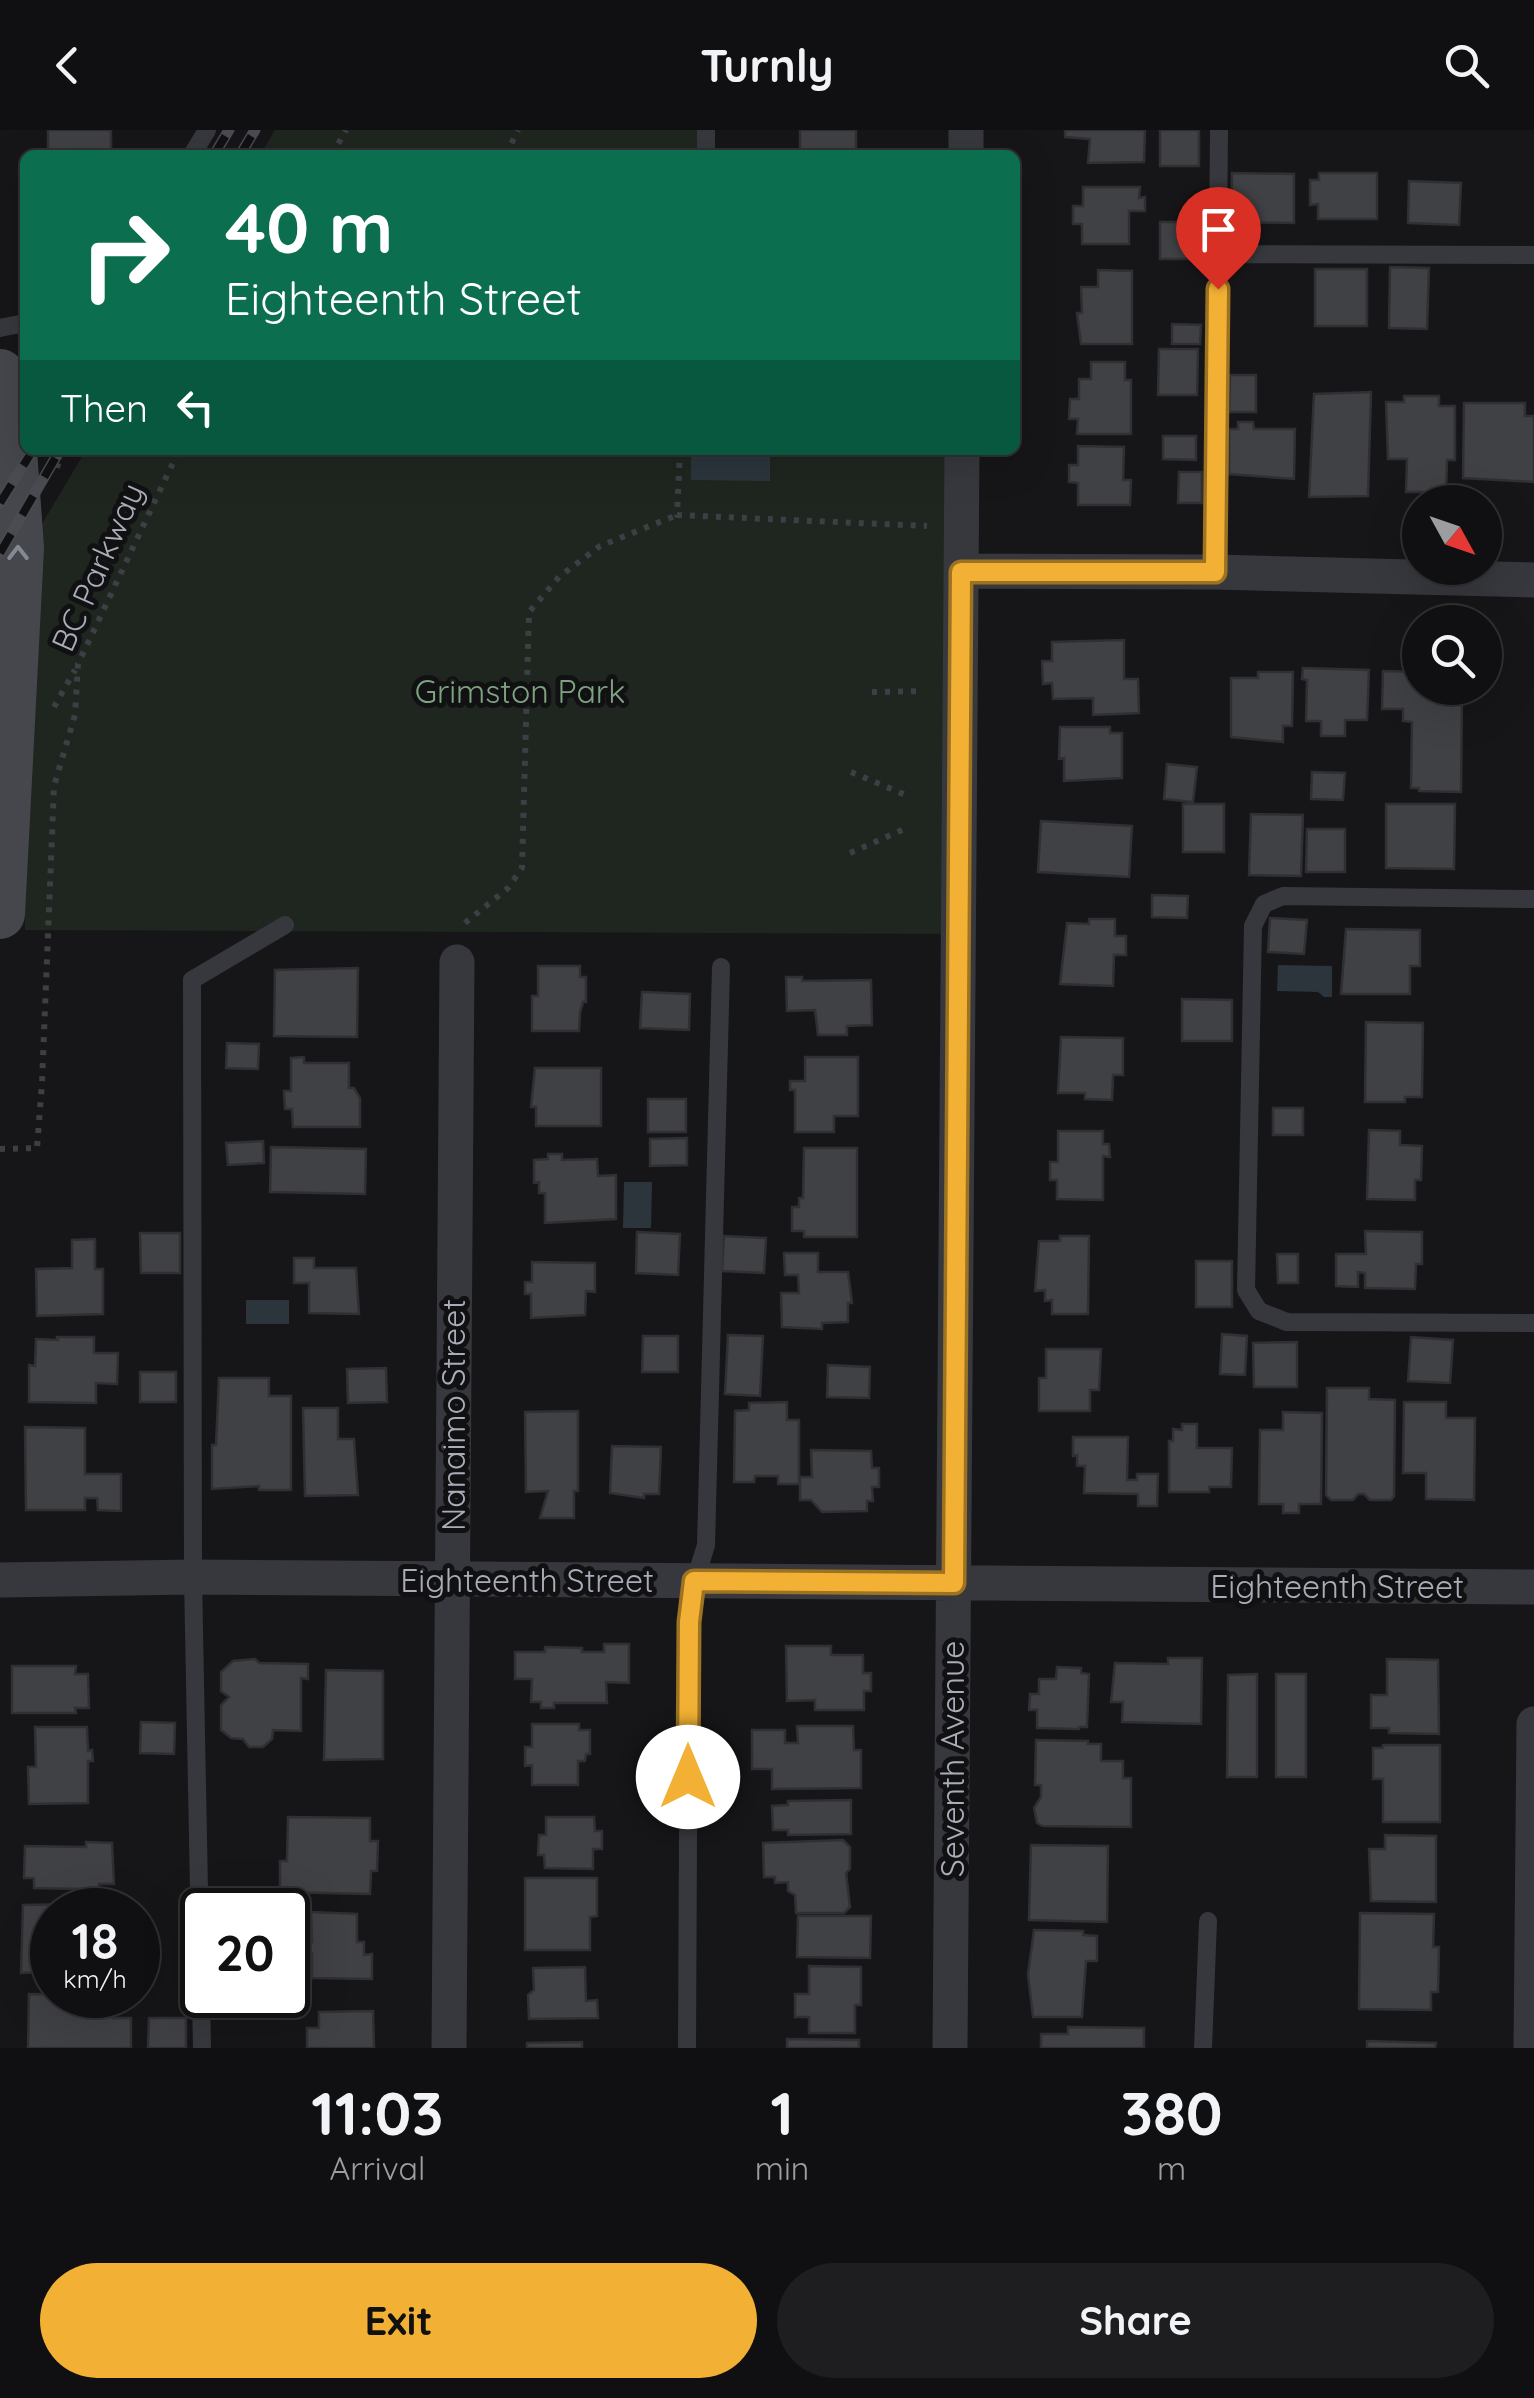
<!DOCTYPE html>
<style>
:root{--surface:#101012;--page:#1e1e20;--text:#f1f3f6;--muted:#9c9d9f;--line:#303032;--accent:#f2b134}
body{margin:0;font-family:Quicksand,sans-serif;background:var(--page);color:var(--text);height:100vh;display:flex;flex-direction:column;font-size:38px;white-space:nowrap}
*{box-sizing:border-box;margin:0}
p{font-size:32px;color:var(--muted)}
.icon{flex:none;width:55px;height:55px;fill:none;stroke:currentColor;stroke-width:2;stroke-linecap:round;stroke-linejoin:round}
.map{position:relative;height:1918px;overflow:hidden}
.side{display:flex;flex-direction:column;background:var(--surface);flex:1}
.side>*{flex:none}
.banner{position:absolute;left:20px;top:20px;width:1000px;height:305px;border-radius:15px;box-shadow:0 10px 40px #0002,0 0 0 2px var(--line);background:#0b6e4f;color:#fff;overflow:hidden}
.needle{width:65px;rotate:130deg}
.tools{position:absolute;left:1402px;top:355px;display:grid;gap:20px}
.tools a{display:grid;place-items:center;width:100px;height:100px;border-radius:50%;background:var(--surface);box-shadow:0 10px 40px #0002,0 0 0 2px var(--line);font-size:50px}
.speed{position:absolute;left:30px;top:1758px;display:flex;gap:20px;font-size:50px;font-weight:700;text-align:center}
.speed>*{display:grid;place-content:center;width:130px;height:130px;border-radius:50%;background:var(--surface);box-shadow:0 10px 40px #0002,0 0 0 2px var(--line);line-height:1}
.speed small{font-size:25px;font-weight:400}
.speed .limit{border:5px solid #111;border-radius:15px;background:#fff;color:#111}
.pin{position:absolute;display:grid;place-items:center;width:85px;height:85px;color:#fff;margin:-102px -42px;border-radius:50% 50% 50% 0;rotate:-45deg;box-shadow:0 0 10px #0007}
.pin .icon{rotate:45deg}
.me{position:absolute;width:110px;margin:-55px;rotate:0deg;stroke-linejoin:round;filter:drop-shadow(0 0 8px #0008)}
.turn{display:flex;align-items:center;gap:35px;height:210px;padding:0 40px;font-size:45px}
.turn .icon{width:130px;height:130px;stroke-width:2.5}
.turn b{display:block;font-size:70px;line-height:85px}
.then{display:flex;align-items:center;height:95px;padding:0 40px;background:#0003;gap:20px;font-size:38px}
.eta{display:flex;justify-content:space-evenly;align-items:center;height:170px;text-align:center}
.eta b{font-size:60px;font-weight:800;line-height:70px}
.action{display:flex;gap:20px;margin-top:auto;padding:20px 40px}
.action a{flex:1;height:115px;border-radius:60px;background:var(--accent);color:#111;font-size:40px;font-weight:800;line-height:115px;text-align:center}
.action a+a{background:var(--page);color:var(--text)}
header{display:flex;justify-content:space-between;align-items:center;height:130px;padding:0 40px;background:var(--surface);font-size:45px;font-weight:800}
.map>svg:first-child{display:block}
</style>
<header><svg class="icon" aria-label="back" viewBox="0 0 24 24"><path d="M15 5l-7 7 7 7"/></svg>Turnly<svg class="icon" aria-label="search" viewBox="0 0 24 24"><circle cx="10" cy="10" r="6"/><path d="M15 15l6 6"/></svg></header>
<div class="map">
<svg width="1534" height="1918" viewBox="0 0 1534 1918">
<rect width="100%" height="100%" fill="#161618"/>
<path fill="#1e261f" d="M275,0H715V25H260Z
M86,320H962L958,804L25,800L20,431Z"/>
<path fill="#2c353c" d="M691,320H770V351L691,350Z
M1278,835L1332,836V867H1324L1318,862L1277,861Z
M624,1052H652L651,1098H623Z
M246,1170H289V1194H246Z"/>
<path fill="#404145" stroke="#303034" stroke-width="2.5" d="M48,0H111V25H48Z
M856,0V25H791L800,24V0Z
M1065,0H1145L1144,32L1088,33L1090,9L1065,7Z
M1160,0H1199V36H1160Z
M1232,43L1294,44V93L1231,92Z
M1319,43H1377V89H1318V74L1310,75V50H1319Z
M1409,51L1461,53L1459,95L1408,93Z
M1083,57H1140L1139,68L1145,67V81H1129V114H1082V94H1073V76H1083Z
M1160,92H1194V129H1160Z
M1390,137L1429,138L1427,199L1389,198Z
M1315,139H1367V196H1315Z
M1098,140L1132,141V214H1081L1077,183H1082L1081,157H1098Z
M1172,194L1201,195L1200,214H1172Z
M1159,219H1198L1197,265H1158Z
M1091,232H1125V250H1131V304H1077L1078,289H1069L1070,269H1079V249H1091Z
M1230,245H1256V282H1229Z
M1371,262L1368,366L1309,367L1314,264Z
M1404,266H1439V276H1455V330H1447L1446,362H1406L1407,329H1388L1386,272H1404Z
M1464,273H1525V286H1534V352L1463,348Z
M1238,292H1253L1254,299H1295L1294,349L1229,344V299H1238Z
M1163,306H1196V330L1163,329Z
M1078,316L1124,317L1123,350H1131L1130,375H1078V353L1069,352V335H1078Z
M1179,342H1202V373H1178Z
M1124,510V549H1138L1139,583L1093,585V568L1053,569L1052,553L1043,554L1042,531H1052V512Z
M1303,538L1369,540L1367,590H1345V606H1321V591H1306L1307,550L1302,549Z
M1383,541L1420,542V558H1444L1443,562H1462L1461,662L1419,661V658H1411L1412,592L1403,591V579H1382Z
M1258,542H1293L1292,596H1283V612L1231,607V548H1258Z
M1060,597H1110V603H1122V648L1064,651V628L1059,629Z
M1167,634L1197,637L1193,672L1164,669Z
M1312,642L1345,643L1343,670L1311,669Z
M1183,674H1224V722H1183Z
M1386,674H1455L1454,739L1386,738Z
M1251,684L1303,685L1301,746L1249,745Z
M1041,691L1132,696L1129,747L1038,742Z
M1307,699H1345V742H1306Z
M1152,765L1188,766L1187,788L1152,787Z
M1270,788L1307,790L1304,824L1268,822Z
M1089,789H1115V806H1126V825H1114L1113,856L1060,854L1067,793L1089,794Z
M1346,799L1420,800V836H1410V864H1341Z
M538,836H580V847H586V872H583L580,883L579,901H532V866H538Z
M358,838L357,907L274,906L275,840Z
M786,847H802V851L871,850L872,895L847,896V905H818L815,880L787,881Z
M642,862L690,864L689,900L640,898Z
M1182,869L1232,870V911H1182Z
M1366,892L1423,893L1422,967H1405V972H1365Z
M1061,907L1123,908V945H1113L1112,970L1085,969V963H1058Z
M227,913L259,914L258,939L226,938Z
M304,927V933H349V958H354L360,968V997H293L292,979H285L284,961H291V928Z
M805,927H858V986H834V1002H795V960H790V951H805Z
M535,938H601V996H536V977H531Z
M648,969H686V1002H648Z
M1273,978H1303V1005H1273Z
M1369,1000L1400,1001V1015L1422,1016L1421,1050H1415V1070L1367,1069Z
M1058,1001H1103V1014H1109L1110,1027L1103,1026V1070L1057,1069V1050H1050V1032H1058Z
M687,1008V1035L650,1036V1009Z
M263,1011L264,1033L228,1035L226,1013Z
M271,1017L366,1019L365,1064L270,1062Z
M804,1018H857V1107H804V1101H792V1077H799V1068H803Z
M548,1024H562V1030L597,1029L598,1046L616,1045V1089L545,1093V1063H539V1052L534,1053V1030L548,1029Z
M1365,1101L1422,1102V1134H1416L1415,1159L1365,1158V1143L1358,1142V1157L1336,1156V1124H1366Z
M637,1102L680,1104L678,1145L636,1143Z
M140,1103H180V1143H141Z
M724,1106L766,1108L764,1143L722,1141Z
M1060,1106H1089L1088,1184H1052V1170L1045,1171V1160L1035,1161L1039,1111H1060Z
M95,1109V1139H103V1184L37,1186L36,1139L72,1138V1110Z
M784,1123H818V1142H848L852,1173H848V1192L822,1193V1199L782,1197L781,1163H799L798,1145H785Z
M1277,1124H1298V1153H1278Z
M294,1128H314V1138H356L359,1184L309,1183V1153H294Z
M1196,1131H1232V1177H1196Z
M532,1132L595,1133V1162L586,1161L585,1185L531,1188V1164H525V1152H532Z
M1222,1204L1247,1206L1245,1245L1220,1244Z
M728,1205L763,1206L760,1266L725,1264Z
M643,1206H678V1242H642Z
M57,1207H94V1223H118L117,1254L96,1253V1273L29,1272V1235L35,1236L36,1209L58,1210Z
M1411,1207L1453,1210L1450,1253L1408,1251Z
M1297,1212V1257H1254L1253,1213Z
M1046,1219H1101L1099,1260H1090V1281H1039V1248H1046Z
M828,1235L870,1237L869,1268L827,1267Z
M386,1238L387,1272L348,1273L347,1239Z
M140,1242H176V1272H140Z
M219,1248H269V1266H291V1360H259V1356L212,1359V1315H216Z
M1327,1258H1369V1269L1395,1270L1394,1366L1391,1370H1370L1364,1364H1358L1353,1370H1331L1326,1365Z
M787,1272V1290H799V1354H778V1346H755L754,1352H734L735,1281L749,1280V1273Z
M1404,1272H1446V1288H1475L1474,1370L1426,1369V1343H1403Z
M303,1278H338V1309H354L358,1365L305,1366Z
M578,1281V1361H574V1388H540L548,1361L526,1362L525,1282Z
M1283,1282L1322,1283L1321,1374H1299V1383H1283V1374H1259L1260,1300H1283Z
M1182,1294H1197V1318H1232L1231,1357H1209V1362H1169V1311H1173V1299L1182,1300Z
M25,1297L85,1298V1344H121V1381L98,1380L97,1368H85V1380H26Z
M1073,1307H1128L1127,1350H1137V1344H1158L1157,1376H1138V1364L1084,1363L1085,1336H1077V1325L1073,1326Z
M612,1316L661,1317L659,1364H644V1368L610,1363Z
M811,1320L871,1321L872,1338H879V1357H872L873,1371H867V1381L822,1382L811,1370H800V1347H812Z
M604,1514H629V1553L606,1552L607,1573H554V1578H541V1572H531L532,1549H515V1522H545V1517L582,1518V1522H604Z
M786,1516H831V1525H863V1543H871V1561H864V1580H815V1570L787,1571Z
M1168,1528H1202L1201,1594L1122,1592L1123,1572H1111L1115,1533L1168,1534Z
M255,1529L259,1533L308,1534V1549L301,1548V1601L273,1600L272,1609L263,1617H249L243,1609L231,1608L221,1600V1575L229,1567L221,1561V1542L233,1531Z
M1387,1529L1438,1530L1439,1604L1389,1603V1598H1371V1565H1387Z
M12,1536H76L75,1544H88L89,1578H75L76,1583H12Z
M1057,1537L1081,1538V1543L1089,1544L1087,1597H1079V1599L1037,1598V1580H1029L1030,1564H1039V1549H1056Z
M326,1540L383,1541V1629L324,1630Z
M1257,1544V1647H1227L1228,1545Z
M1276,1544H1306V1647H1276Z
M141,1592L175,1593L174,1624L140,1623Z
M532,1594H579V1600H590V1624H586L585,1631H578V1655H532V1635L525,1636V1617H532Z
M797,1596H853L854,1620H861V1658L772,1659V1639H752V1600H785V1613H798Z
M35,1597H87L88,1621L92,1620L93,1631H88V1673L29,1674L28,1637H36Z
M1036,1610L1088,1611V1614H1101V1631H1123V1648H1131V1697L1043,1696L1037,1693L1034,1678L1041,1667V1655H1035Z
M1383,1615H1440V1692H1383V1649H1373V1618H1383Z
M851,1670V1704L788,1705V1700H773L772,1676L788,1675V1671Z
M288,1687L370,1688V1711H378L377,1741H371L370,1764L280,1762V1731H287Z
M546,1687H594L595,1701H602V1719H593V1739L545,1738L544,1725H538L539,1705H546Z
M1385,1705L1436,1706V1772L1371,1771L1369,1719H1385Z
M843,1710L850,1717V1739L846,1743L850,1777L844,1783H796L795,1765L788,1761V1752L775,1753V1747H764L763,1713Z
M86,1712L112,1713L114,1754H99V1758L85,1759L34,1758V1748H24L25,1716L86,1717Z
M1031,1715L1108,1716L1107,1792L1029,1790Z
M525,1748H597V1786L590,1787V1820H525Z
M80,1774V1780H52V1842L21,1843L23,1775Z
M311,1782L357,1784V1812H364V1825L372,1824V1849L312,1848V1823H306V1812H312Z
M1360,1783L1434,1784L1433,1817H1439L1438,1862H1431V1880L1359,1879Z
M798,1786H871L870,1828L797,1827Z
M1034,1800L1083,1801V1805L1097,1806V1831H1086L1082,1887H1033L1028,1844Z
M809,1836L861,1837V1875H855V1903H809V1887H795V1864H809Z
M585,1837L586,1871L597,1870L598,1888L529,1889L528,1865L534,1860L533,1838Z
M29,1864L114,1865L113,1888H131V1918H28Z
M237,1865H273L272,1876L237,1874Z
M373,1881L374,1918H307V1898H319V1882Z
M149,1888H186V1918H148Z
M1068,1897L1144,1898V1918H1041V1904H1068Z
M787,1909L859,1910V1918H787Z
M1367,1911L1436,1913L1435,1918H1367Z
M582,1912V1918H527V1913Z"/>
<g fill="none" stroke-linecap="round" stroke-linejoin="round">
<path stroke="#3d3f44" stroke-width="6" stroke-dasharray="5 8" stroke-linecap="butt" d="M332,25L346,0
M506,25L518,0
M680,320L677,385L927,396
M57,338L62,320
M872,562L924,561
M54,577L75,540
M851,642L908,666
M850,723L907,698
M465,793L508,758L522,738L529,482L559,447L600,416L677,385
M0,1019L37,1018L42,953L54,656L75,585L78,534L179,320"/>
<path stroke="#37383d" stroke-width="18" d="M192,25L207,0
M706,25V0
M1218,124L1534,125
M0,198L25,193
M1215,442L1219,0
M1534,769L1283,766L1264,774L1253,796L1246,1160L1259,1181L1287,1192L1534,1193
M202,1918L193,1447L192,850L285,795
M687,1918L689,1492L695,1451L706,1415L721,837
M1203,1918L1208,1791"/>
<path stroke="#37383d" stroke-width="35" d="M966,25V0
M961,441L1215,442L1534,450
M0,1450L193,1447L1534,1457
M449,1918L457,832
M950,1918L962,320
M1531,1918L1534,1594"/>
<path stroke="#45474d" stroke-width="50" d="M0,244L11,307L19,418L0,784"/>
<g stroke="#4a4c52" stroke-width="11">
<path id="rail" d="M214,25L229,0
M240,25L255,0
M0,373L33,320
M0,423L60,320"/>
</g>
<use href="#rail" stroke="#111113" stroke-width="8" stroke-dasharray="22" stroke-linecap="butt"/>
</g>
<defs><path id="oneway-chevron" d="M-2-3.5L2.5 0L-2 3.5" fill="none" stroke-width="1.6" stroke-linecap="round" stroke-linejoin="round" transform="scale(2.5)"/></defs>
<use stroke="#858993" href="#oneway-chevron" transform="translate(18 423) rotate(-90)"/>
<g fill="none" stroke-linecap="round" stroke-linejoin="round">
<g stroke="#9d7322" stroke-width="25">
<path id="route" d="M688,1647L689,1492L694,1451L954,1453L961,442H1215L1218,159"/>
</g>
<use href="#route" stroke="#f2b134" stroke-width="18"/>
</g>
<g text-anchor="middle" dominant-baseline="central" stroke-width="10" stroke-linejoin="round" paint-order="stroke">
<g font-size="32" fill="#a8adb8" stroke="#111113">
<text transform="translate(97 437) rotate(-66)">BC Parkway</text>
<text transform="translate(453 1285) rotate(-90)">Nanaimo Street</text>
<text x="527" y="1450">Eighteenth Street</text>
<text x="1337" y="1456">Eighteenth Street</text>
<text transform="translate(952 1629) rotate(-90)">Seventh Avenue</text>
</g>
<g font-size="32" fill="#7fa381" stroke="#111113">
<text x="520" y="561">Grimston Park</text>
</g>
</g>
</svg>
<div class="tools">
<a><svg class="needle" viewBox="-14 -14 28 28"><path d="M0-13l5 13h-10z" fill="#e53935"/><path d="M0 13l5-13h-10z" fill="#9c9d9f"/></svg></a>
<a><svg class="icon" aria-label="search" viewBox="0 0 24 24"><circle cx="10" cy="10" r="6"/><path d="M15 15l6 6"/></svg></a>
</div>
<div class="speed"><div>18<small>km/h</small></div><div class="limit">20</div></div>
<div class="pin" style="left:1218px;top:159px;background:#d93025"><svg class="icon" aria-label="arrive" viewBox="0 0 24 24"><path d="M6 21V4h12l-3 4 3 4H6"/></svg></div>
<svg class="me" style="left:688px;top:1647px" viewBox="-20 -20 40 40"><circle r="19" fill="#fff"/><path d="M0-13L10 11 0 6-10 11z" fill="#f2b134"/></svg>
<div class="banner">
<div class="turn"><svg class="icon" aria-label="right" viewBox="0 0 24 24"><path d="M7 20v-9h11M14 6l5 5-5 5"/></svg><div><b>40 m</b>Eighteenth Street</div></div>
<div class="then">Then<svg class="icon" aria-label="left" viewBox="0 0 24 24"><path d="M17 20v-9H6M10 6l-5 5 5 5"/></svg></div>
</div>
</div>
<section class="side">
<div class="eta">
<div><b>11:03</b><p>Arrival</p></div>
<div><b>1</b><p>min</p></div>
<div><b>380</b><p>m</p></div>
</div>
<div class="action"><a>Exit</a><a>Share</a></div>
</section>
